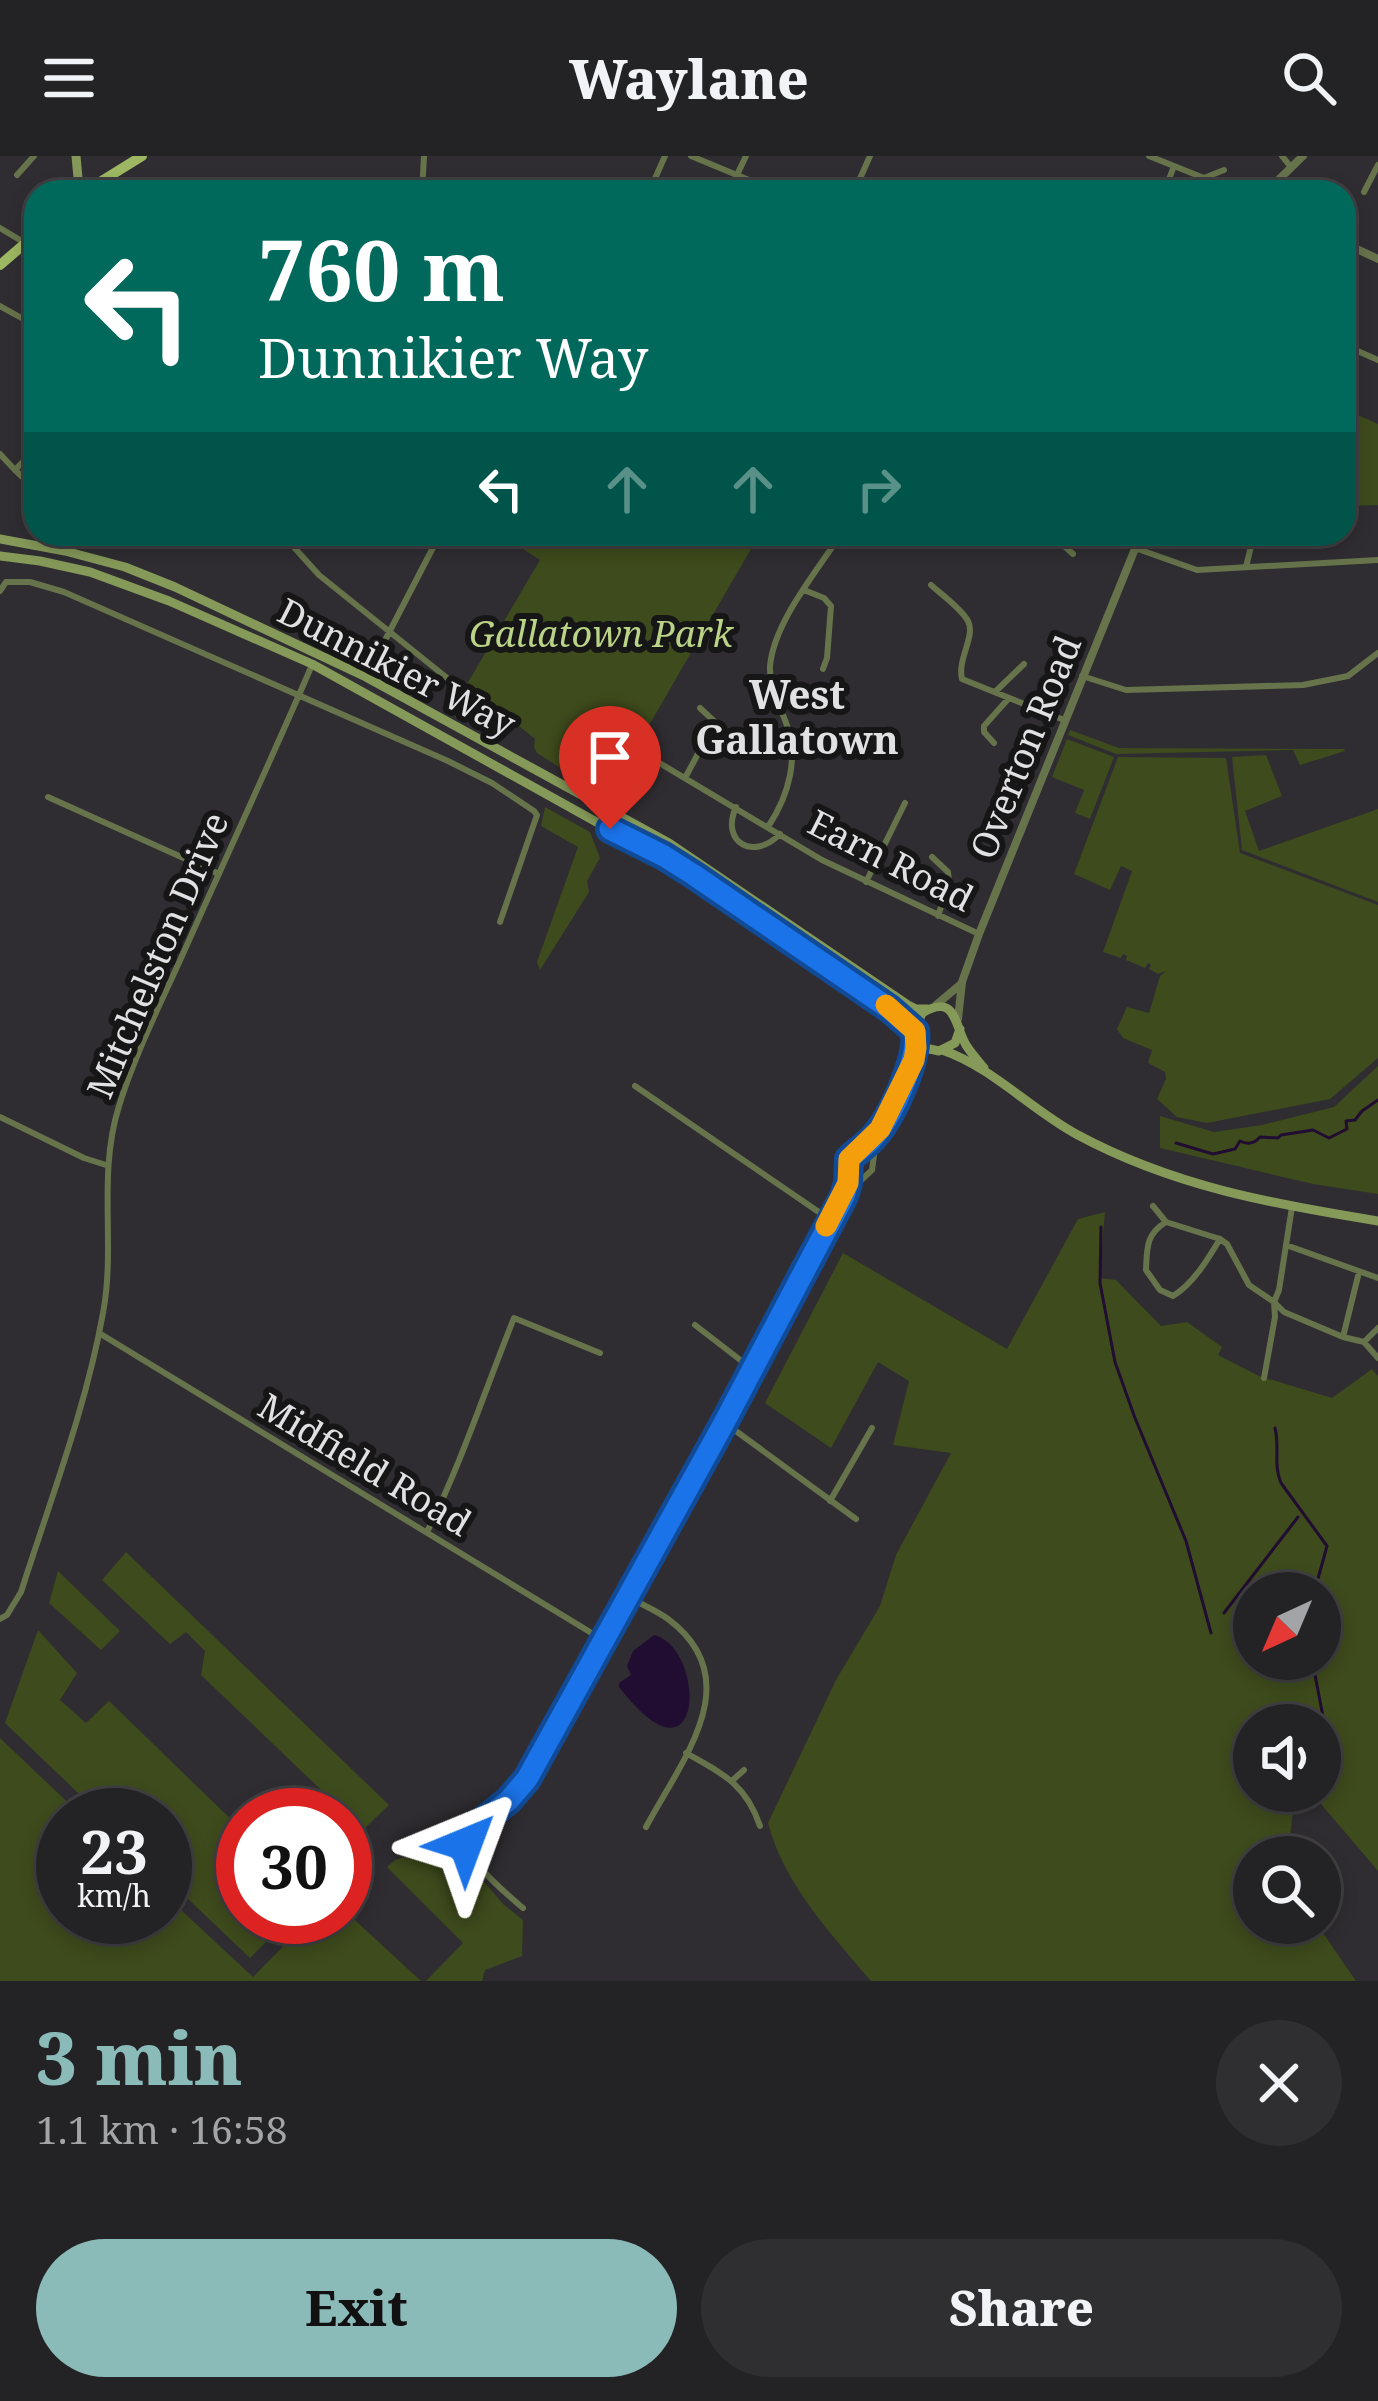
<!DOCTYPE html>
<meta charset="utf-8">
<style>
:root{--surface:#232225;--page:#2f2f32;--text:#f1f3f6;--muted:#a3a4a7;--line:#403f42;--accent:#8bbbb9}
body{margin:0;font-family:"Noto Serif",serif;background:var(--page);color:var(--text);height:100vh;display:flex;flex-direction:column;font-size:45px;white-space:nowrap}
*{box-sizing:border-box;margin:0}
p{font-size:39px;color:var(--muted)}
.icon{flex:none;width:66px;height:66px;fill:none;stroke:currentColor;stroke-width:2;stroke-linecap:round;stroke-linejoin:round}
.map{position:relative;height:1825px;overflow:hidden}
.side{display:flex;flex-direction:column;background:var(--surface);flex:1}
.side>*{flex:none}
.banner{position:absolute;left:24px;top:24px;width:1332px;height:366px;border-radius:36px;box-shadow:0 6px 18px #0003,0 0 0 3px var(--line);background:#00695c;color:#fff;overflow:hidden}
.needle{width:78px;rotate:224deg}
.controls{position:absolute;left:1233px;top:1416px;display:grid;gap:24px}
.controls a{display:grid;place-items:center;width:108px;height:108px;border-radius:50%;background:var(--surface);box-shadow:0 6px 18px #0003,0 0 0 3px var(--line);font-size:60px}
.speed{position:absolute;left:36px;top:1632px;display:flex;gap:24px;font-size:60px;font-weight:700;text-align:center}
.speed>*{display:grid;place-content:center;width:156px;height:156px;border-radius:50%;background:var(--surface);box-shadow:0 6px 18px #0003,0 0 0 3px var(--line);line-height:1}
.speed small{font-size:30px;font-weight:400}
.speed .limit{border:18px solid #d22;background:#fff;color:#111}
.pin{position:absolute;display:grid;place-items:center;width:102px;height:102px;color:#fff;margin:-123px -51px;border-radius:50% 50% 50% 0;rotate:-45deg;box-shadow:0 0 12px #0007}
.pin .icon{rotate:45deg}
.me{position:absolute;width:132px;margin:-66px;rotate:44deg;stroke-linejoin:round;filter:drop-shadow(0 0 9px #0008)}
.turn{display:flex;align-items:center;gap:42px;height:252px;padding:0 36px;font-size:54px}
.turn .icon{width:156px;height:156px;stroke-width:2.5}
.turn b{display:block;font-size:84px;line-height:102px}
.lanes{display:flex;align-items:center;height:114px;padding:0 36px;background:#0003;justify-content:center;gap:60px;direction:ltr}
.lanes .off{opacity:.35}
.round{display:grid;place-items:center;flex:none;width:126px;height:126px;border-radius:63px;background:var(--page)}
.head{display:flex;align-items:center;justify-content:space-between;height:204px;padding:0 36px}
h1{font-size:72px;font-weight:800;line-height:90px;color:var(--accent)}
.action{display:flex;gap:24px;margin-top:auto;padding:24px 36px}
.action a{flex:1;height:138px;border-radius:72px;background:var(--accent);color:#111;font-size:48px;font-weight:800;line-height:138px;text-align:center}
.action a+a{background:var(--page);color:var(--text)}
header{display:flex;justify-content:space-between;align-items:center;height:156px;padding:0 36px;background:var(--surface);font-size:54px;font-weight:800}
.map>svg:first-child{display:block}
</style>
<header><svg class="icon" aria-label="menu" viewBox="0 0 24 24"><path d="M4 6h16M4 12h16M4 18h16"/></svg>Waylane<svg class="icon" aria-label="search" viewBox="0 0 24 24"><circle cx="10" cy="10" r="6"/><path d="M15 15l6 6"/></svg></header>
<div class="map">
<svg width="1378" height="1825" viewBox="0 0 1378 1825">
<rect width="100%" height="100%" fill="#2f2d31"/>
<path fill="#3e4b1c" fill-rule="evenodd" d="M1353,257L1378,268V349L1344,350V289Z
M500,378L759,379L607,642L537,597L534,591L535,583L467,528L540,404Z
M1070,574L1119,592L1344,593L1345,595L1300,609L1293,594L1116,598L1068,579Z
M1067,583L1114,601L1090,663L1075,657L1084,634L1052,621Z
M1266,599L1282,640L1245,655L1259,695L1378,653V746L1242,694L1232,601Z
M1118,601L1226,602L1240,697L1378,749V902L1330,943L1207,967L1177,961L1157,943L1166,923L1165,916L1148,907L1152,894L1123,882L1117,873L1127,851L1149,857L1160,820L1166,815L1158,818L1149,813L1151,809L1148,807L1145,812L1126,804L1127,800L1123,798L1121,802L1103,796L1132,715L1121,710L1110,734L1074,718Z
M545,651L590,676L600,702L587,725L589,736L540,814L537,806L578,691L541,670Z
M1378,910V1038L1313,1028L1160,992V960L1214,976L1262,969L1334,951Z
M1105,1056L1099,1122L1116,1124L1161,1170L1187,1166L1222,1191L1218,1199L1259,1220L1332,1242L1372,1213L1378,1220V1715L1310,1635H1320V1569H1254V1635H1295L1288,1701H1254V1767H1316L1356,1825H871C831,1778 784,1728 768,1667L836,1524L880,1450L896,1399L951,1297L893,1289L909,1225L878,1206L831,1292L765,1247L843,1097L1007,1193L1078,1063ZM1254,1437H1320V1503H1254Z
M126,1396L389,1649L363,1674L201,1519L205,1495L186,1476L170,1488L102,1424Z
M58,1415L120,1475L101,1494L49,1447Z
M38,1474L77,1517L60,1544L86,1567L109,1545L243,1675V1761H291L250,1802L165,1721V1659H101L5,1567Z
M0,1582L81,1659H63V1761H165V1739L253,1821L312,1761H345V1755L421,1825H0Z
M451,1687L503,1748L523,1764L522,1800L485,1814L482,1825H426L463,1787L387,1711L395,1704Z"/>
<path fill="#210c32" d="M654,1479C707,1492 705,1642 619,1531V1527L631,1519L627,1510L633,1495Z"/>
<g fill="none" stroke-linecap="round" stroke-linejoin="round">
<path stroke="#210c32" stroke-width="3" d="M1176,987L1213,998L1235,993L1240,985C1248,989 1255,987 1260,981L1278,982L1281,979L1313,974L1329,982L1347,973L1346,965L1355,964L1362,955L1378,944
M1101,1071L1100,1127L1115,1206L1135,1262L1186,1385L1211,1477
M1275,1272C1280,1291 1273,1309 1281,1327L1327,1390L1314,1437
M1224,1457L1298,1361
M1312,1503L1324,1566"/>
<path stroke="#66734b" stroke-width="6" d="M691,0L778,36
M1149,0L1204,22L1224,14
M1282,0L1290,10
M17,19L34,0
M737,19L746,0
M422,36L424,0
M649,36L665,0
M854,36L870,0
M964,36L977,33L991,36
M1164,36L1174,10
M1364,36L1378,9
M0,72L25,87
M0,150L36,170
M1344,189L1378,204
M0,298L15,314
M34,332L15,314L36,292
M201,378L213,389L224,378
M282,378L319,419L467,538
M1069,378L1061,387L1073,398
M1135,392L1197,414L1378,404
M1246,411L1254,378
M931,429C942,439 961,452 968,465C976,480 957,503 962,523L1064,564
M804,434L824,442L831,450L827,502L823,513
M0,435L6,426H30L64,436L448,605L492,627L534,655L537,659L500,766
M1082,520L1126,534L1303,529L1348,520L1378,497
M366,521L440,378
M995,536L1024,508
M994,587L984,576V570L1009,542
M641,596L822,704L979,778
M685,622L715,566L700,552
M48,641L219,718
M736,651C720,687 754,705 780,678
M768,671C789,639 800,601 785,564C778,546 769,530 770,510C774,466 817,415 841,378
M932,701L948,716L949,726L938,760
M866,726L905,647
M635,930L829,1063
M0,961L84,1002L106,1009
M846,1033L849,1003L874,981
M1153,1050L1166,1066
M1166,1066C1146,1078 1147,1092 1146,1114L1160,1134L1173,1140C1193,1128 1208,1103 1220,1083
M1166,1066L1220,1083
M1220,1083L1227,1088L1249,1129L1274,1146L1284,1156L1343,1181L1364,1186L1378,1172
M1286,1089L1378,1122
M695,1169L752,1213
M99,1177L603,1484
M1343,1181L1359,1116
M1364,1186L1378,1202
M1264,1222L1275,1161L1274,1146L1279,1134L1292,1051
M725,1267L856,1363
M830,1345L872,1272
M427,1376C461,1308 485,1234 514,1162L600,1197
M627,1440C640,1448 656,1454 668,1463C750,1524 681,1605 646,1671
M0,1463L7,1459L21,1436C50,1345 86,1252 103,1157C116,1088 97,1020 119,950C136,895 163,843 186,791C228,697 271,604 312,509
M686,1597C722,1617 746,1628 760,1670
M734,1623L744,1614
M523,1752C508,1739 455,1697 469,1676C474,1668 485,1664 492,1658C506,1648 516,1635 527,1623L725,1267L829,1063L844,1040L872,1014L876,985L910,916L917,882"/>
<path stroke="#66734b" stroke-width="8" d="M1266,36L1303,0
M1344,87L1378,103
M936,849L961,828
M958,863L962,826L979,778L1141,378"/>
<path stroke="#859959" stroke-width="9" d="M76,0L78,22L85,35
M0,383L65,395L125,411L175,431L366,521L669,687L908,849L916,853H927
M0,400L40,405L90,416L169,445L312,508L609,673L664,700L856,829L908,867L915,875
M960,873L955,887L939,895L925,892L915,875L922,857C956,837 954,868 966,889C971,897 978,905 984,912
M942,894C992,911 1030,953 1076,978C1172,1030 1272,1048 1378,1065"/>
<path stroke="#9db762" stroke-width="10" d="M84,36L142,0
M0,109L36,78"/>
</g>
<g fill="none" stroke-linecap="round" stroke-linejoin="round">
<g stroke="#114b97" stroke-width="30">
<path id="route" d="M466,1688L468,1677L509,1644L527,1623L724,1267L844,1040L848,1027L849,1003C856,996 864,991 871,984C891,964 919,903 915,875L890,853L694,719L664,700L610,673"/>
</g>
<use href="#route" stroke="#1a73e8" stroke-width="21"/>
<path stroke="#f59e0b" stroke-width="21" d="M826,1070L848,1027L849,1003L880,973L914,904L916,892L915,875L886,849"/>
</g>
<g text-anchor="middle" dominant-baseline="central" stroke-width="12" stroke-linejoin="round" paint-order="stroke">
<g font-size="36" font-style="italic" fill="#bbd386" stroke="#171617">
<text x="601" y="477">Gallatown Park</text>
</g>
<g font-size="36" fill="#e1e0e2" stroke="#171617">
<text transform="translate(397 511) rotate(27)">Dunnikier Way</text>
<text transform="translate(1025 591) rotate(-68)">Overton Road</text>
<text transform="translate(891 704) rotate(27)">Earn Road</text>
<text transform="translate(157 799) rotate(-67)">Mitchelston Drive</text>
<text transform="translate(365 1308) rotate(31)">Midfield Road</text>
</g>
<g font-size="39" font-weight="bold" fill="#e1e0e2" stroke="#171617">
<text x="797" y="537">West<tspan x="797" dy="45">Gallatown</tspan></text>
</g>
</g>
</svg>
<div class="controls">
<a><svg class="needle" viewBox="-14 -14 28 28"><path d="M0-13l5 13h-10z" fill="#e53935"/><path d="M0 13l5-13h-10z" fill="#a3a4a7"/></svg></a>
<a><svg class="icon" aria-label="sound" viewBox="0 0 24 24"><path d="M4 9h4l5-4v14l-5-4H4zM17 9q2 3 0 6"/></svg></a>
<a><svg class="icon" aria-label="search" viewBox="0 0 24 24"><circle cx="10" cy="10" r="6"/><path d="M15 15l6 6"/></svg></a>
</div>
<div class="speed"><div>23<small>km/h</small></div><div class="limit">30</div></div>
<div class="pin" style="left:610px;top:673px;background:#d93025"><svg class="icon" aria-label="arrive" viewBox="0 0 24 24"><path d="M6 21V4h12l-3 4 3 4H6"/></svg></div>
<svg class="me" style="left:466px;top:1688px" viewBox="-20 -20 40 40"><path d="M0-17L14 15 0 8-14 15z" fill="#1a73e8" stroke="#fff" stroke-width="4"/></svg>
<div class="banner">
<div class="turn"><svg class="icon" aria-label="left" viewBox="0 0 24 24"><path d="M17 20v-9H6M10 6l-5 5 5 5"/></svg><div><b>760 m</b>Dunnikier Way</div></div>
<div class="lanes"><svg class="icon" aria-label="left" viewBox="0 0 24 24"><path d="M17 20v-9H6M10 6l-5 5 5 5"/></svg><svg class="icon off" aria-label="ahead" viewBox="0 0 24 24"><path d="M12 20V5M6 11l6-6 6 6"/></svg><svg class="icon off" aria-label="ahead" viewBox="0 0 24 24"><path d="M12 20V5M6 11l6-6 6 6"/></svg><svg class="icon off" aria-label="right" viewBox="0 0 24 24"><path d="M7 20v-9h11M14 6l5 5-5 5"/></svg></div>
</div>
</div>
<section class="side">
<div class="head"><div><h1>3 min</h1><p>1.1 km · 16:58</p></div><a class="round"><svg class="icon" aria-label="close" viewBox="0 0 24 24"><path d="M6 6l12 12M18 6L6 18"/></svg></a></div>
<div class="action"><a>Exit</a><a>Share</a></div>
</section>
